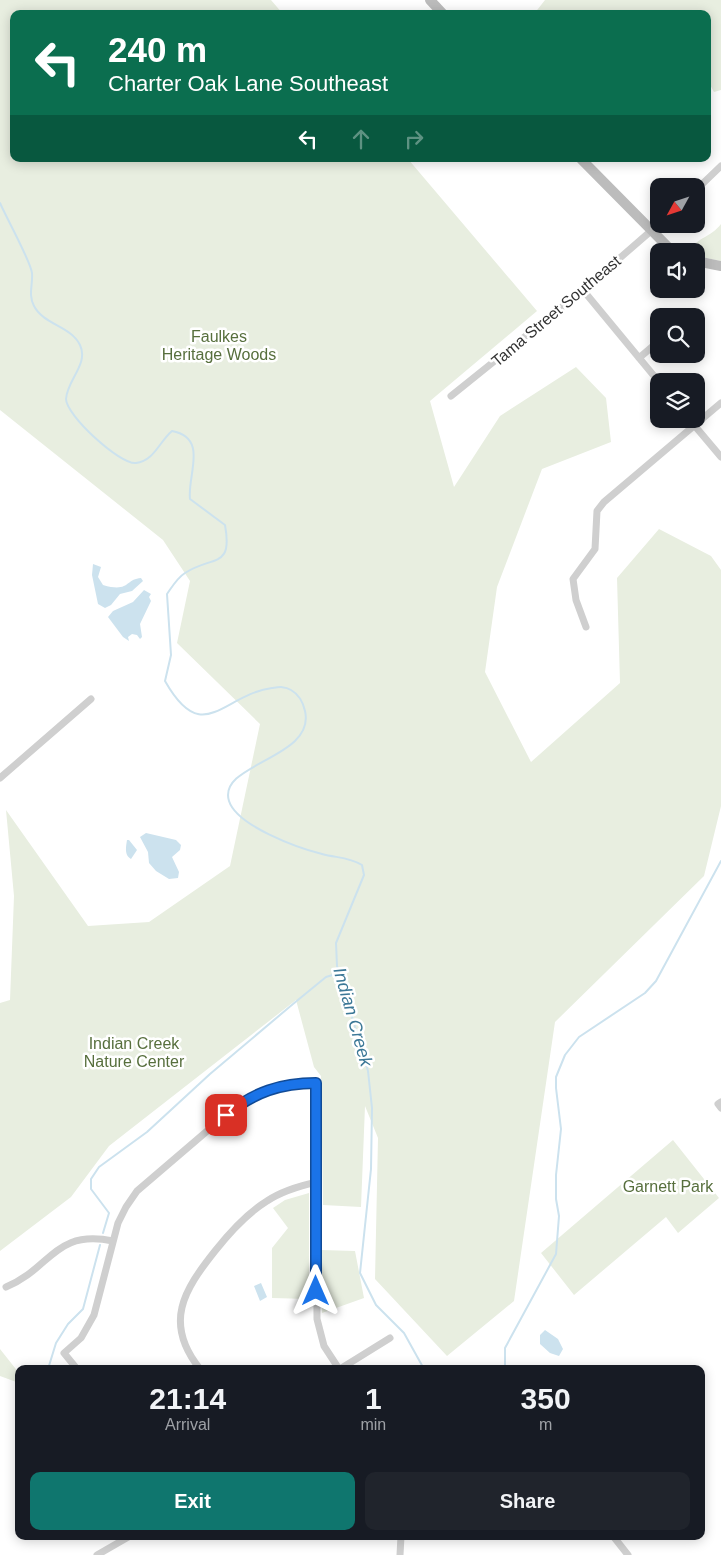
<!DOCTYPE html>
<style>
:root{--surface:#171b24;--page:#20242c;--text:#f1f3f6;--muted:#9ea1a6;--accent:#0f766e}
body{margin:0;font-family:Arial,sans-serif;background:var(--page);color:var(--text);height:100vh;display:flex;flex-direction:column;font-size:19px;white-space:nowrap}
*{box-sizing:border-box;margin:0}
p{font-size:16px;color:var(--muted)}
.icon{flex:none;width:28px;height:28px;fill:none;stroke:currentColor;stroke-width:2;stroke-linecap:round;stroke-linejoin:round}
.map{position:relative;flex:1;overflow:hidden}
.details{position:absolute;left:15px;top:1365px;width:690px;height:175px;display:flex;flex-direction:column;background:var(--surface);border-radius:10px;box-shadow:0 2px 12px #0003}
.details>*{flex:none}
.hud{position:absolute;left:10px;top:10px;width:701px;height:152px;border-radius:10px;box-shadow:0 2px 12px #0003;background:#0b6e4f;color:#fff;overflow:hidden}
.needle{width:32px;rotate:230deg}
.fabs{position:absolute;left:650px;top:178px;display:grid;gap:10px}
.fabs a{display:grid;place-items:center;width:55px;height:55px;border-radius:10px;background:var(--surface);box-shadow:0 2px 12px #0003;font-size:25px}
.pin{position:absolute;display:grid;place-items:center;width:42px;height:42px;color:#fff;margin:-21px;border-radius:10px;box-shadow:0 2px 8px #0006}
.me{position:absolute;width:55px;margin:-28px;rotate:0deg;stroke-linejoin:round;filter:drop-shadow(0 0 4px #0008)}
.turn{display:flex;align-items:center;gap:18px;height:105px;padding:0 15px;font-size:22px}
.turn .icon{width:65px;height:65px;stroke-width:2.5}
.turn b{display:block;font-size:35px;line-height:42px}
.lanes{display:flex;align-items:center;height:48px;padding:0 15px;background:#0003;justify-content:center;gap:25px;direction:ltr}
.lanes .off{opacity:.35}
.eta{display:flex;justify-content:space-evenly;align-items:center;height:85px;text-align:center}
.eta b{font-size:30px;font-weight:600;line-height:35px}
.action{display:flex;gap:10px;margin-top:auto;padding:10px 15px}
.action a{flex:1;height:58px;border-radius:10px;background:var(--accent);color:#fff;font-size:20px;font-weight:600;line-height:58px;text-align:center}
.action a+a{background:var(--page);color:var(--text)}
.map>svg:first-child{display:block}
</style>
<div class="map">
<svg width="721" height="1555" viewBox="0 0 721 1555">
<rect width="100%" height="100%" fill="#fff"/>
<path fill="#e8eee0" d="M0,0H271L283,14H14V159H408L537,311L430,401L454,487L500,416L576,367L606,398L611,442L542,469L497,587L485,672L531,762L620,683L617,578L659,529L711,556L721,570V806L704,876L555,1022L514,1301L447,1356L375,1279L378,1138L365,1106L361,1207L323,1205L321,1076L314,1067L296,1000L109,1146L71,1197L0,1251V1003L10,1000L14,896L6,810L88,926L149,922L230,866L260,724L177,643L190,581L163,540L0,410Z
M545,0H721V90L714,92L708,81V14H534Z
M721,224V261L696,256V251H689C699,236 710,238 721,224Z
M673,1140L719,1198L678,1233L666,1217L574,1295L541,1253Z
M309,1193V1299L272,1298V1248L288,1228L273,1208L285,1200Z
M321,1250L355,1251L364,1298L322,1313Z
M0,1349L19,1373V1383L0,1376Z"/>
<path fill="#cce2ee" d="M93,564L101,567L98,577L103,585C130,593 125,579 141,578L143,581L132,591L120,594L111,605L105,608L98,604L92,575Z
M144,590L151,594L149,597L151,601L140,624L142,637L140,639L137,635L132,634L128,637L129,641L123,637L108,617L113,611L133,602Z
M146,833L176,840L181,845L180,850L172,857L179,872L178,878L169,879L156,871L149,863L148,852L140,837Z
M127,840H129L137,850L131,859C124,855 126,847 127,840Z
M261,1283L267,1297L260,1301L254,1286Z
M545,1330L558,1339L563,1349L559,1356L550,1353L540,1344V1335Z"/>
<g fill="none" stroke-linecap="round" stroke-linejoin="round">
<path stroke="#cce2ee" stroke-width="2" d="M0,203C6,217 31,262 32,273C33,284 28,295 34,306C44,325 71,326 80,345C89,364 67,380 66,399C66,415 120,465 136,463C154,461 159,442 172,431C209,438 187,475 190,499L225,525C233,569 213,555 185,573C177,578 172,587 167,594L171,655L165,681C203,748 222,695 272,688C279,687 285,686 291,690C298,694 303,702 305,711C316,759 217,763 229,801C237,826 298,848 322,854C337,858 349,857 362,865L364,875L336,943L337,966L368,1071L372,1108L371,1169L360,1273L376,1305L404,1333L424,1369
M103,1233L109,1213L91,1189V1179L99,1167L147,1132L210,1074L293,1004L326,977L339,973
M48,1369L56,1343L68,1324L83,1309L100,1245
M505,1369V1348L556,1254L559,1216L556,1199V1175L561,1129L556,1088V1077L565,1055L579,1037L645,993L656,981L721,861"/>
<path stroke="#cfcfcf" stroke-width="7" d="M696,190L721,166
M583,290L659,382
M639,358L659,341
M451,396L583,290L659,224
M689,419L721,457
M586,627L576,600L573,579L595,549L597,511L604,502L721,403
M0,778L91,699
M721,1102L718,1104L721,1108
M6,1287C52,1268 54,1229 113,1241
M77,1369L64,1353L81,1338L94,1315L118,1223L126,1207L137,1191L241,1102L270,1088L316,1083L317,1319L324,1346L339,1369
M200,1369C163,1323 184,1290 215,1251C230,1232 246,1214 267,1201C282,1191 299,1186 317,1182
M340,1369L390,1338
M613,1536L628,1555
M97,1555L130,1536
M400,1555L401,1536"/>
<path stroke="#bcbcbc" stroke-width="10" d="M430,0L443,14
M581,159L672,251
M696,261L721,266"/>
</g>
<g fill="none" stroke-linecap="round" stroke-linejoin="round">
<g stroke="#114b97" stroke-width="12">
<path id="route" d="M226,1115C254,1092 281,1083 316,1083V1291"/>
</g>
<use href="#route" stroke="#1a73e8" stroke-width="9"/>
</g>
<g text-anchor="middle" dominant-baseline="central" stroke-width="5" stroke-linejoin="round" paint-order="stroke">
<g font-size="16" fill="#323232" stroke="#fff">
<text transform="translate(556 311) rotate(-40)">Tama Street Southeast</text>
</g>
<g font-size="16" fill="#576f3d" stroke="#fff">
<text x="219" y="336">Faulkes<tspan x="219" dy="18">Heritage Woods</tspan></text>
<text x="134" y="1043">Indian Creek<tspan x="134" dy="18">Nature Center</tspan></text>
<text x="668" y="1186">Garnett Park</text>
</g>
<g font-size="18" font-style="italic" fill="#3c7897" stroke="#fff">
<text transform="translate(353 1017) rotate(74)">Indian Creek</text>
</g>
</g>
</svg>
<div class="fabs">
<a><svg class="needle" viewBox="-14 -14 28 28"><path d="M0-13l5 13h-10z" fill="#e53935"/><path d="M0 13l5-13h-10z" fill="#9ea1a6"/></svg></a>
<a><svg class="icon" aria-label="sound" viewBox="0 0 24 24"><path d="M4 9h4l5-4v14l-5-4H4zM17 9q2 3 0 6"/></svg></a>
<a><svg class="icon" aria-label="search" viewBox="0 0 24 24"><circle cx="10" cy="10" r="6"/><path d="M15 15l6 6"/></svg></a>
<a><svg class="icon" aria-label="layers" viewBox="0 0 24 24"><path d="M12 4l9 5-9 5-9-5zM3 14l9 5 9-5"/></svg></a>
</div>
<div class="pin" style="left:226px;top:1115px;background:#d93025"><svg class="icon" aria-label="arrive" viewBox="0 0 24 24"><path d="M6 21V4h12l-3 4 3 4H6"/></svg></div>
<svg class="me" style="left:316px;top:1291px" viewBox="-20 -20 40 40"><path d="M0-17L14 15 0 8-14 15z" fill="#1a73e8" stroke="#fff" stroke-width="4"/></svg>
<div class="hud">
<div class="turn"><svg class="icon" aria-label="left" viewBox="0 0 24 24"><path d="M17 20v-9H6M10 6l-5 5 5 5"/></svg><div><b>240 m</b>Charter Oak Lane Southeast</div></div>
<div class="lanes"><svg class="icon" aria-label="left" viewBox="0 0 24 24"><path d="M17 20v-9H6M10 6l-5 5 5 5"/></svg><svg class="icon off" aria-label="ahead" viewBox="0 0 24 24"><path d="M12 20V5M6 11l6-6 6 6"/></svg><svg class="icon off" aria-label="right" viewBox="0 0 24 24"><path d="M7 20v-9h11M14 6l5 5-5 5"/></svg></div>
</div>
<section class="details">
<div class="eta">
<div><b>21:14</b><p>Arrival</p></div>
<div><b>1</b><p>min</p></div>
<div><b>350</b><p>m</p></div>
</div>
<div class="action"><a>Exit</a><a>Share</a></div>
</section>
</div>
